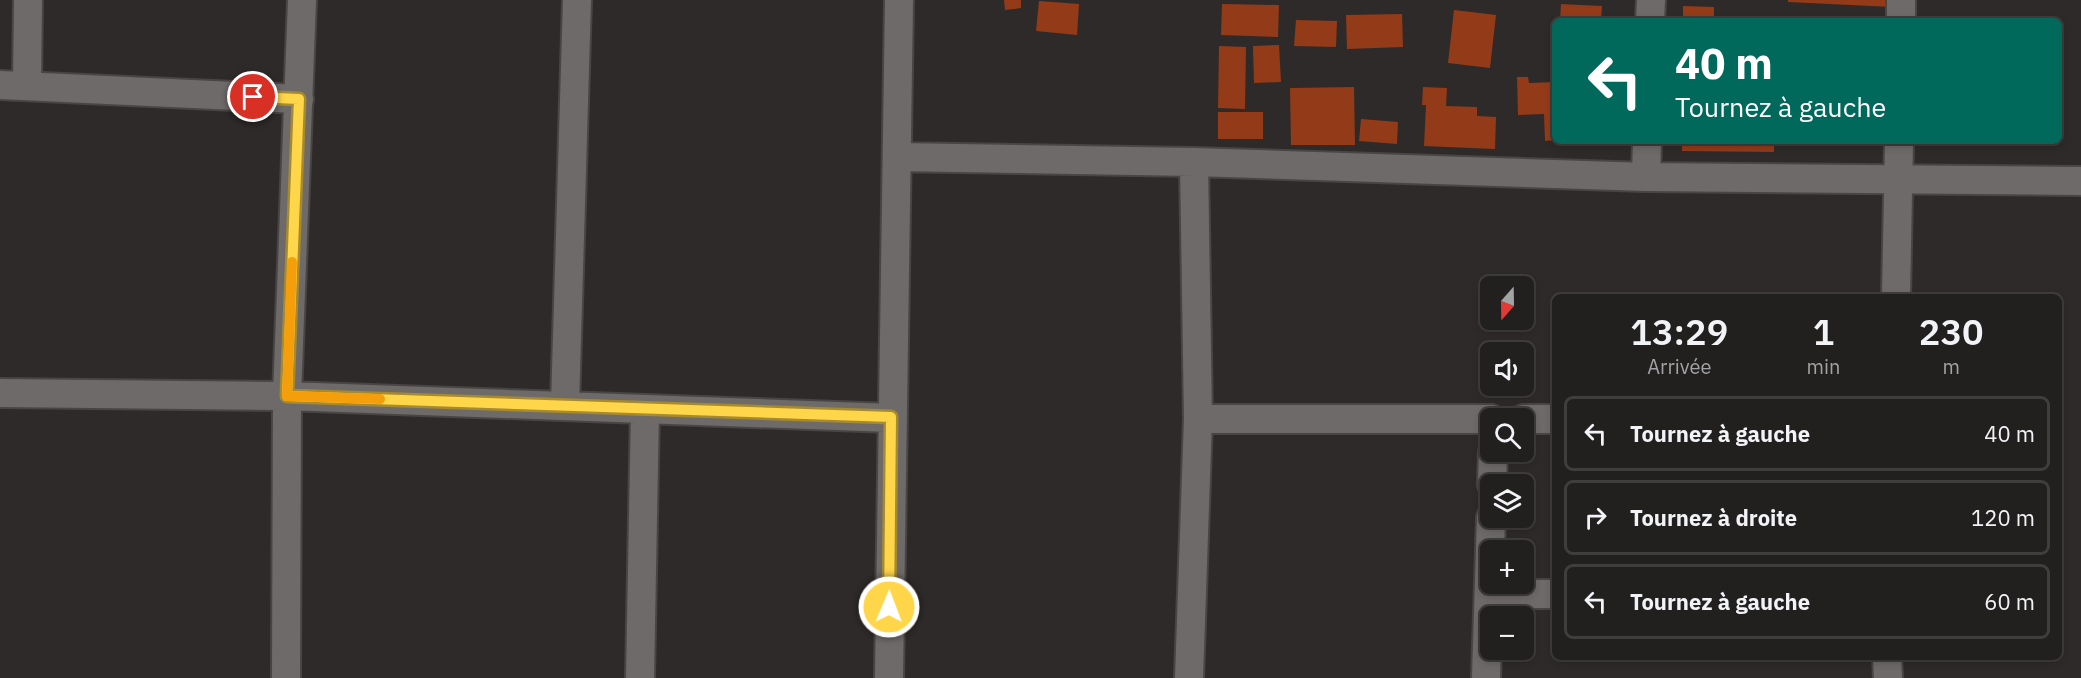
<!DOCTYPE html>
<html lang="fr">
<meta charset="utf-8">
<style>
:root{--surface:#22201f;--page:#2a2828;--text:#f1f3f6;--muted:#a2a3a4;--line:#3f3e3d}
body{margin:0;font-family:"IBM Plex Sans",sans-serif;background:var(--page);color:var(--text);height:100vh;display:flex;flex-direction:column;font-size:22px;white-space:nowrap}
*{box-sizing:border-box;margin:0}
p{font-size:20px;color:var(--muted)}
.icon{flex:none;width:33px;height:33px;fill:none;stroke:currentColor;stroke-width:2;stroke-linecap:round;stroke-linejoin:round}
.map{position:relative;flex:1;overflow:hidden}
.panel{position:absolute;left:1552px;top:294px;width:510px;height:366px;display:flex;flex-direction:column;background:var(--surface);border-radius:9px;box-shadow:0 3px 9px #0003,0 0 0 2px var(--line)}
.panel>*{flex:none}
.banner{position:absolute;left:1552px;top:18px;width:510px;height:126px;border-radius:9px;box-shadow:0 3px 9px #0003,0 0 0 2px var(--line);background:#00695c;color:#fff;overflow:hidden}
.needle{width:39px;rotate:200deg}
.fabs{position:absolute;left:1480px;top:276px;display:grid;gap:12px}
.fabs a{display:grid;place-items:center;width:54px;height:54px;border-radius:9px;background:var(--surface);box-shadow:0 3px 9px #0003,0 0 0 2px var(--line);font-size:30px}
.pin{position:absolute;display:grid;place-items:center;width:51px;height:51px;color:#fff;margin:-26px;border:3px solid #fff;border-radius:50%;box-shadow:0 2px 6px #0007}
.me{position:absolute;width:66px;margin:-33px;rotate:1deg;stroke-linejoin:round;filter:drop-shadow(0 0 4px #0008)}
.turn{display:flex;align-items:center;gap:21px;height:126px;padding:0 24px;font-size:27px}
.turn .icon{width:78px;height:78px;stroke-width:2.5}
.turn b{display:block;font-size:42px;line-height:51px}
.eta{display:flex;justify-content:space-evenly;align-items:center;height:102px;text-align:center}
.eta b{font-size:36px;font-weight:600;line-height:42px}
ul{padding:0;list-style:none}
li{display:flex;align-items:center;gap:18px;height:75px;margin:0 12px 9px;padding:0 12px;border:3px solid var(--line);border-radius:9px}
li div{flex:1}
li b{display:block;font-size:22px}
li em{font-style:normal}
.map>svg:first-child{display:block}
</style>
<div class="map">
<svg width="2081" height="678" viewBox="0 0 2081 678">
<rect width="100%" height="100%" fill="#2e2a29"/>
<path fill="#933b18" d="M1004,0H1021V8L1005,10Z
M1788,0H1892V7L1788,2Z
M1039,1L1079,4L1077,35L1036,31Z
M1222,4L1279,5L1278,37L1221,35Z
M1561,4L1602,6L1601,21H1560Z
M1683,6L1714,7V17H1732V21H1683Z
M1454,10L1496,15L1490,68L1448,63Z
M1402,14L1403,47L1347,49L1346,15Z
M1296,20L1337,21L1336,47L1294,46Z
M1279,45L1281,82L1254,83L1253,46Z
M1219,46L1246,47L1245,109L1218,108Z
M1517,77H1528L1529,83L1556,82V140L1545,141L1544,114L1518,115Z
M1354,87L1355,145H1291L1290,88Z
M1423,87L1447,88L1446,106L1477,107V116L1496,117L1495,149L1424,146L1426,105H1422Z
M1218,112H1263V139H1218Z
M1361,119L1398,122L1397,144L1359,141Z
M1682,141H1774V152L1682,151Z"/>
<g fill="none" stroke-linecap="round" stroke-linejoin="round">
<g stroke="#484544" stroke-width="32">
<path id="street" d="M1650,21L1651,0
M1901,21V0
M0,85L299,99
M27,86L28,0
M897,157L1194,162L1646,177L2081,181
M1646,177L1647,141
M1896,297L1899,141
M0,393L287,396L891,418
M565,405L577,0
M1198,419H1491
M1524,419H1556
M1492,484L1493,452
M1489,594H1556
M1887,657L1888,678
M286,678L287,396L302,0
M640,678L645,409
M889,678L899,0
M1189,678L1198,419L1194,162
M1486,678L1491,518"/>
</g>
<use href="#street" stroke="#6e6a69" stroke-width="28"/>
</g>
<g fill="none" stroke-linecap="round" stroke-linejoin="round">
<g stroke="#a68a30" stroke-width="15">
<path id="route" d="M253,97L299,99L287,396L891,417L889,607"/>
</g>
<use href="#route" stroke="#ffd54a" stroke-width="10"/>
<path stroke="#f59e0b" stroke-width="10" d="M292,262L287,396L380,399"/>
</g>
</svg>
<div class="fabs">
<a><svg class="needle" viewBox="-14 -14 28 28"><path d="M0-13l5 13h-10z" fill="#e53935"/><path d="M0 13l5-13h-10z" fill="#a2a3a4"/></svg></a>
<a><svg class="icon" aria-label="sound" viewBox="0 0 24 24"><path d="M4 9h4l5-4v14l-5-4H4zM17 9q2 3 0 6"/></svg></a>
<a><svg class="icon" aria-label="search" viewBox="0 0 24 24"><circle cx="10" cy="10" r="6"/><path d="M15 15l6 6"/></svg></a>
<a><svg class="icon" aria-label="layers" viewBox="0 0 24 24"><path d="M12 4l9 5-9 5-9-5zM3 14l9 5 9-5"/></svg></a>
<a>+</a>
<a>−</a>
</div>
<div class="pin" style="left:253px;top:97px;background:#d93025"><svg class="icon" aria-label="arrive" viewBox="0 0 24 24"><path d="M6 21V4h12l-3 4 3 4H6"/></svg></div>
<svg class="me" style="left:889px;top:607px" viewBox="-20 -20 40 40"><circle r="17" fill="#ffd54a" stroke="#fff" stroke-width="3"/><path d="M0-11L8 9 0 5-8 9z" fill="#fff"/></svg>
<div class="banner">
<div class="turn"><svg class="icon" aria-label="left" viewBox="0 0 24 24"><path d="M17 20v-9H6M10 6l-5 5 5 5"/></svg><div><b>40 m</b>Tournez à gauche</div></div>
</div>
<section class="panel">
<div class="eta">
<div><b>13:29</b><p>Arrivée</p></div>
<div><b>1</b><p>min</p></div>
<div><b>230</b><p>m</p></div>
</div>
<ul>
<li><svg class="icon" aria-label="left" viewBox="0 0 24 24"><path d="M17 20v-9H6M10 6l-5 5 5 5"/></svg><div><b>Tournez à gauche</b></div><em>40 m</em></li>
<li><svg class="icon" aria-label="right" viewBox="0 0 24 24"><path d="M7 20v-9h11M14 6l5 5-5 5"/></svg><div><b>Tournez à droite</b></div><em>120 m</em></li>
<li><svg class="icon" aria-label="left" viewBox="0 0 24 24"><path d="M17 20v-9H6M10 6l-5 5 5 5"/></svg><div><b>Tournez à gauche</b></div><em>60 m</em></li>
</ul>
</section>
</div>
